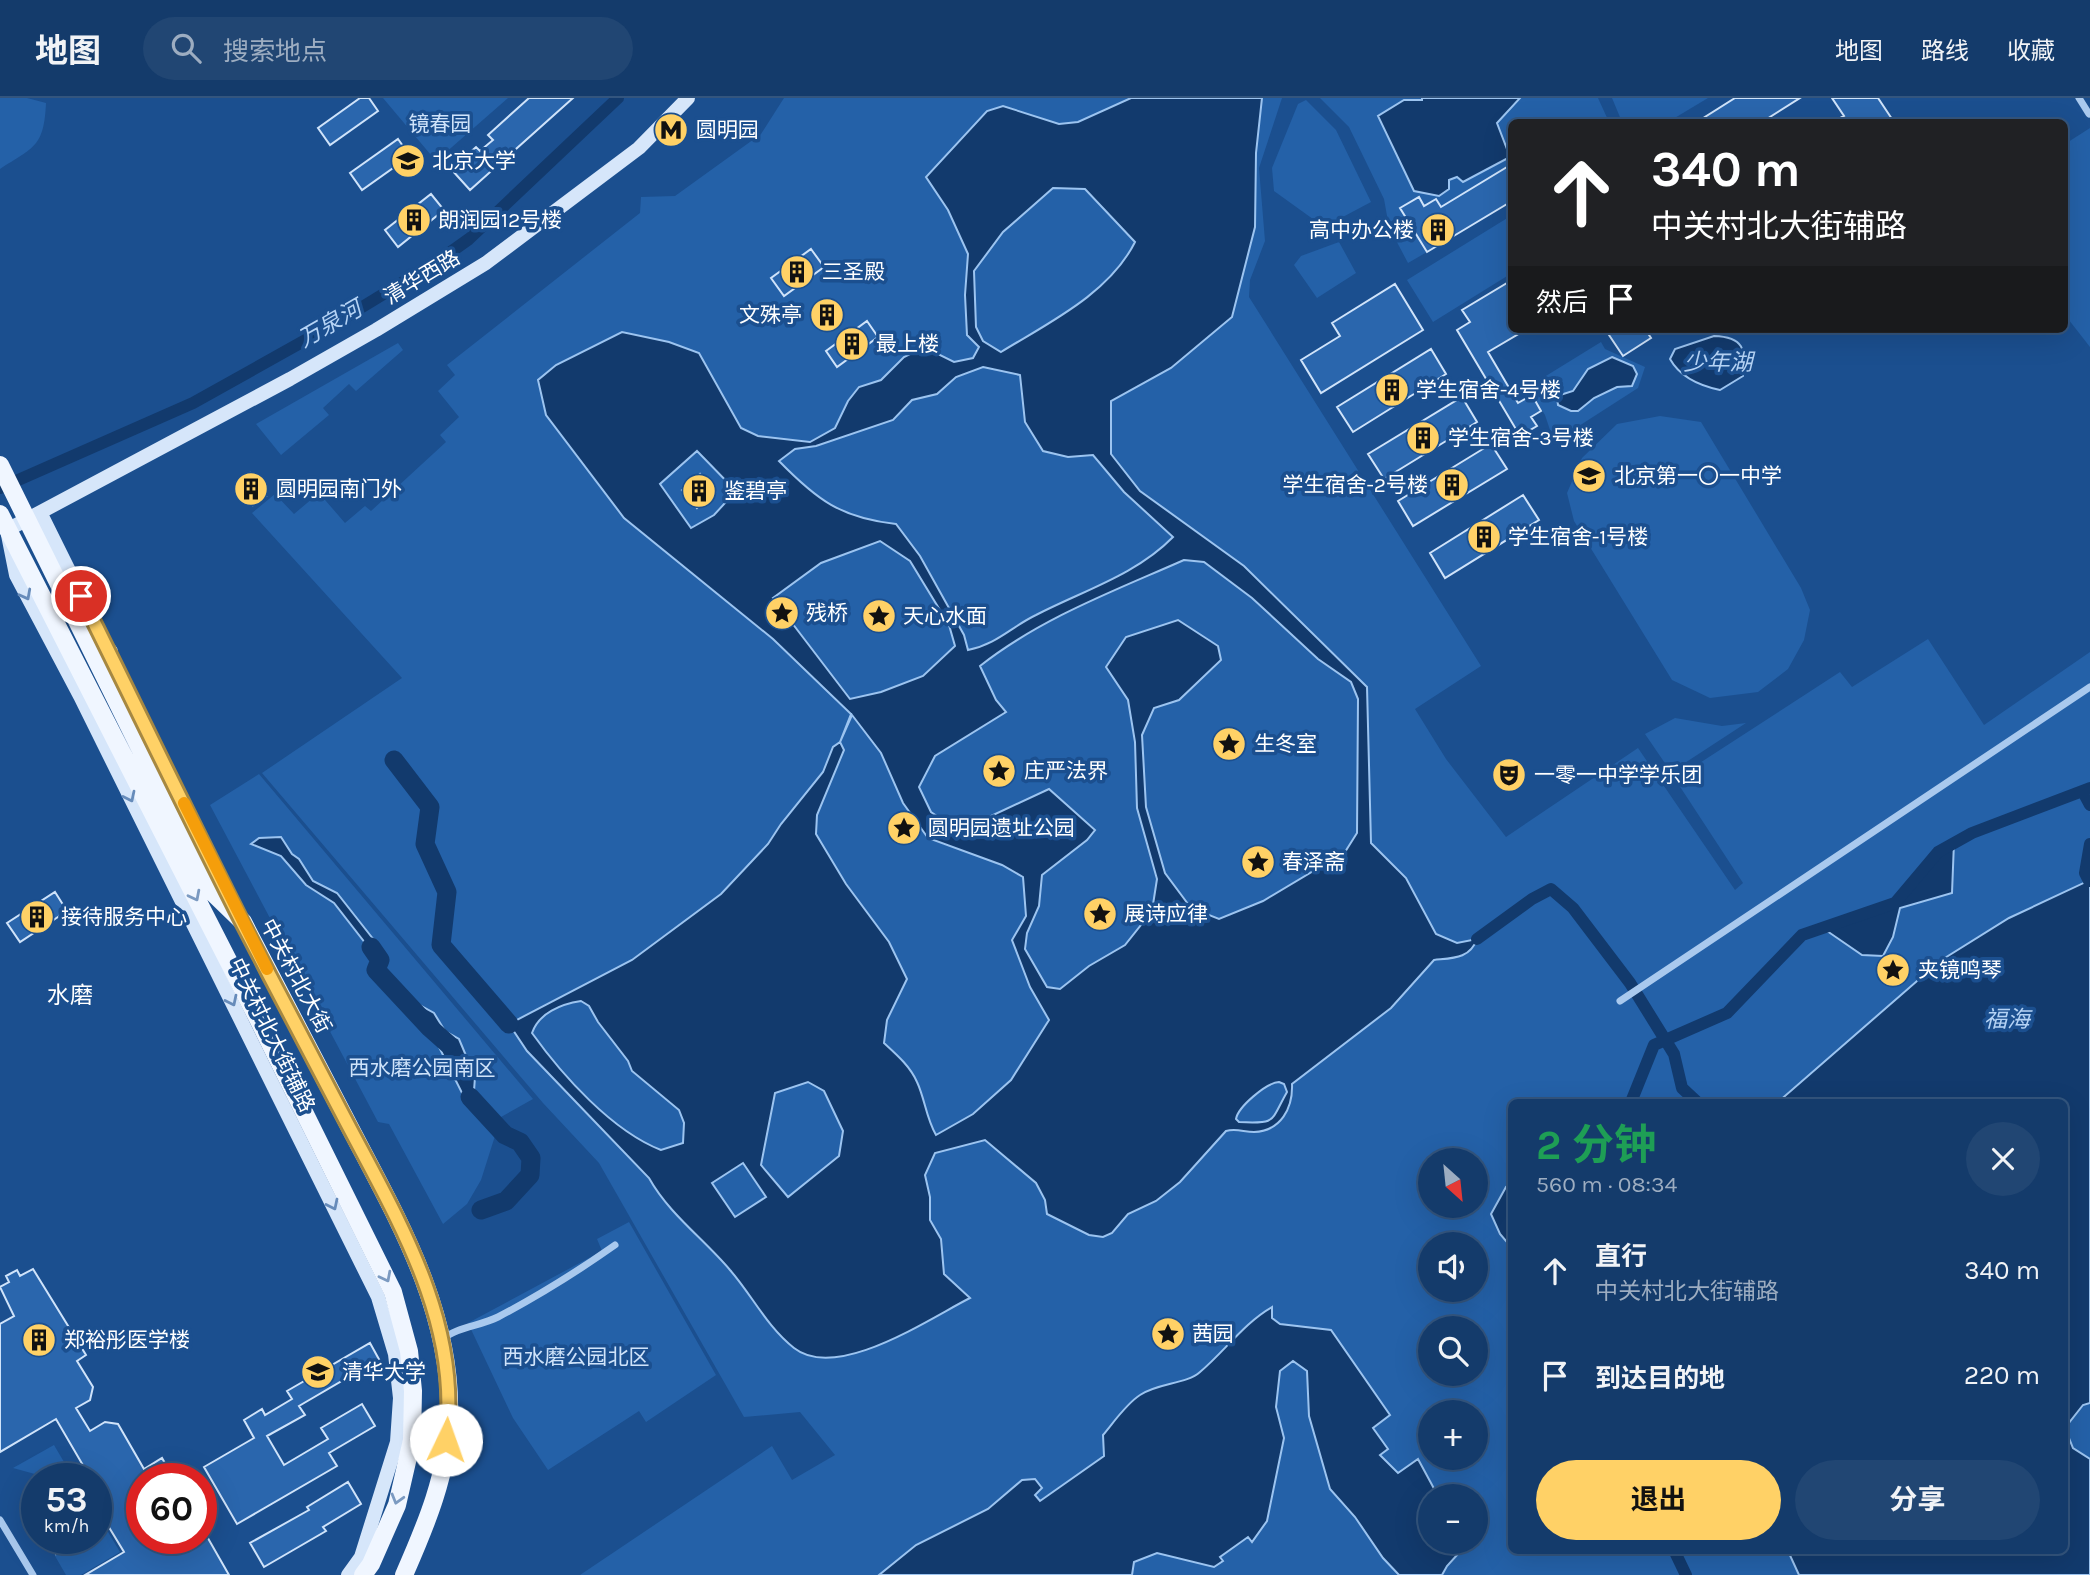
<!DOCTYPE html>
<html lang="zh">
<meta charset="utf-8">
<style>
:root{--surface:#143b6b;--page:#214673;--text:#f1f3f6;--muted:#9dadc1;--line:#33557e;--accent:#ffd166}
body{margin:0;font-family:Karla,"Noto Sans SC",sans-serif;background:var(--page);color:var(--text);height:100vh;display:flex;flex-direction:column;font-size:26px;white-space:nowrap}
*{box-sizing:border-box;margin:0}
p{font-size:23px;color:var(--muted)}
.icon{flex:none;width:38px;height:38px;fill:none;stroke:currentColor;stroke-width:2;stroke-linecap:round;stroke-linejoin:round}
.map{position:relative;flex:1;overflow:hidden}
.details{position:absolute;left:1508px;top:1001px;width:560px;height:455px;display:flex;flex-direction:column;background:var(--surface);border-radius:10px;box-shadow:0 7px 28px #0002,0 0 0 2px var(--line)}
.details>*{flex:none}
.hud{position:absolute;left:1508px;top:21px;width:560px;height:214px;border-radius:10px;box-shadow:0 7px 28px #0002,0 0 0 2px var(--line);background:#202124;color:#fff;overflow:hidden}
.needle{width:46px;rotate:153deg}
.controls{position:absolute;left:1418px;top:1050px;display:grid;gap:14px}
.controls a{display:grid;place-items:center;width:70px;height:70px;border-radius:50%;background:var(--surface);box-shadow:0 7px 28px #0002,0 0 0 2px var(--line);font-size:35px}
.speed{position:absolute;left:21px;top:1365px;display:flex;gap:14px;font-size:35px;font-weight:700;text-align:center}
.speed>*{display:grid;place-content:center;width:91px;height:91px;border-radius:50%;background:var(--surface);box-shadow:0 7px 28px #0002,0 0 0 2px var(--line);line-height:1}
.speed small{font-size:18px;font-weight:400}
.speed .limit{border:10px solid #d22;background:#fff;color:#111}
.pin{position:absolute;display:grid;place-items:center;width:60px;height:60px;color:#fff;margin:-30px;border:4px solid #fff;border-radius:50%;box-shadow:0 2px 7px #0007}
.me{position:absolute;width:77px;margin:-38px;rotate:3deg;stroke-linejoin:round;filter:drop-shadow(0 0 5px #0008)}
.turn{display:flex;align-items:center;gap:24px;height:147px;padding:0 28px;font-size:32px}
.turn .icon{width:91px;height:91px;stroke-width:2.5}
.turn b{display:block;font-size:49px;line-height:60px}
.then{display:flex;align-items:center;height:66px;padding:0 28px;background:#0003;gap:14px;font-size:26px}
.round{display:grid;place-items:center;flex:none;width:74px;height:74px;border-radius:37px;background:var(--page)}
.summary{display:flex;align-items:center;justify-content:space-between;height:119px;padding:0 28px}
h1{font-size:42px;font-weight:700;line-height:52px;color:#1e9e55}
.action{display:flex;gap:14px;margin-top:auto;padding:14px 28px}
.action a{flex:1;height:80px;border-radius:42px;background:var(--accent);color:#111;font-size:28px;font-weight:700;line-height:80px;text-align:center}
.action a+a{background:var(--page);color:var(--text)}
ul{padding:0;list-style:none}
li{display:flex;align-items:center;gap:21px;height:105px;padding:0 28px}
li div{flex:1}
li b{display:block;font-size:26px}
li em{font-style:normal}
header{display:flex;align-items:center;gap:42px;box-sizing:border-box;height:98px;padding:0 35px;background:var(--surface);border-bottom:2px solid var(--line)}
header strong{font-size:33px}
nav{display:flex;gap:38px;margin-inline-start:auto;font-size:24px}
.search{width:490px;height:63px;background:var(--page);display:flex;align-items:center;gap:18px;box-sizing:border-box;padding:0 24px;border-radius:38px;color:var(--muted);font-size:26px}
.map>svg:first-child{display:block}
</style>
<header>
<strong>地图</strong>
<div class="search"><svg class="icon" aria-label="search" viewBox="0 0 24 24"><circle cx="10" cy="10" r="6"/><path d="M15 15l6 6"/></svg>搜索地点</div>
<nav><a>地图</a><a>路线</a><a>收藏</a></nav>
</header>
<div class="map">
<svg width="2090" height="1477" viewBox="0 0 2090 1477">
<rect width="100%" height="100%" fill="#1b4f8f"/>
<path fill="#2461a8" fill-rule="evenodd" d="M0,0H27L46,5C44,49 34,49 0,71Z
M383,0H508L436,63Z
M784,0H1282L1259,70L1265,143L1250,182L1249,199L1481,568L1415,611L1446,661L1506,739L1638,650L1735,792L1743,785L1675,681L1840,574L1852,589L1928,541L1984,627L2090,554V1477H580L772,1348L792,1382L835,1357L800,1314L744,1319L599,1065L543,1005L262,675L402,580L252,415L275,396L294,416L319,395L345,425L365,408L371,413L446,344L440,337L459,319L438,293L455,277L447,267L640,115L641,99L675,98L761,36ZM1512,1004H2065V1452H1512ZM1430,1062H1475V1108H1430ZM1430,1146H1475V1192H1430ZM1430,1230H1475V1276H1430ZM1430,1314H1475V1360H1430ZM1430,1398H1475V1444H1430Z
M1320,0H1598L1609,24H1512V66L1441,109L1436,101L1424,108L1419,99L1400,110L1427,154L1408,165L1389,129L1384,101L1349,29Z
M1612,0H1708L1668,24H1622Z
M1306,2L1336,32L1371,104L1324,129L1274,93L1272,70L1298,6Z
M2090,30V249L2065,217V46Z
M1509,119L1512,123V175L1433,224L1407,182Z
M1339,144L1356,175L1317,200L1294,167L1301,158Z
M1601,244L1605,251L1645,269L1638,290L1554,344L1545,317L1528,289Z
M398,245L403,252L356,293L349,286L323,310L329,317L281,357L256,326Z
M1660,318L1701,324L1801,490L1810,512L1804,542L1788,571L1758,594L1710,600L1672,582L1574,423L1567,395L1582,360L1617,326Z
M1675,620L1722,628L1746,625L1671,674L1645,636Z
M259,676L533,1001L501,1019L481,1082L467,1106L443,1126L389,1026L378,1024L210,707Z
M629,1124L716,1277L646,1324L639,1313L548,1372L513,1320L468,1225L602,1153L597,1141Z
M54,1347L74,1381H53L13,1370Z
M105,1429L120,1454L81,1477H66L55,1458L85,1440H96V1434Z"/>
<path fill="#123a6d" stroke="#9cc4f0" stroke-width="2" fill-rule="evenodd" d="M1131,0H1262L1256,55L1255,129L1232,219L1171,270L1111,303V356L1140,393L1244,468L1367,589L1371,745L1406,780L1436,836L1457,845L1477,841C1470,861 1452,860 1434,862L1391,910L1292,986C1293,1010 1281,1033 1254,1034C1244,1034 1236,1030 1226,1033L1180,1084L1156,1103L1128,1116L1112,1135L1103,1139L1089,1137L1047,1116L1045,1102L1036,1085L985,1042L935,1055L925,1077L930,1099V1122L941,1141L944,1176L970,1200C930,1220 837,1284 794,1250C767,1229 752,1197 730,1172C704,1141 669,1116 649,1080L527,953L509,926L632,862L721,796L768,746L781,726L823,674L833,649L840,644L851,616L773,541L624,420L546,317L538,282L556,267L622,234L669,244L699,255L741,330L758,338L810,344L835,330L848,303L859,289L881,282L904,259L924,249L954,264L973,260L979,249L967,237L965,197L968,156L948,112L926,79L987,13L1003,8L1059,26L1078,24ZM1053,90L1085,91L1135,144C1109,196 1048,225 1001,254L983,243L976,229L974,173L1003,134ZM983,269L1020,277L1025,324L1043,353L1068,359L1093,357L1124,394L1173,439C1136,477 1082,493 1036,517C1011,529 997,546 968,552L964,537L920,458L896,426C841,420 817,402 779,363L795,351L816,348L893,322L912,302L937,296L956,279ZM697,353L736,393L714,417L691,430L660,386ZM880,443L910,463L949,527L955,548L923,578L881,594L850,601L773,500L821,465ZM1184,462L1204,464L1252,500L1318,561L1351,584L1358,601L1357,735L1345,754L1263,803L1219,821L1191,810L1165,775L1146,709L1142,637L1154,610L1179,602L1221,562L1218,548L1178,522L1126,539L1106,569L1128,602L1135,644L1137,710L1157,781L1152,813L1125,847L1089,868L1060,891L1047,889L1025,851L1027,835L1039,808L1042,777L1087,742L1095,732L1049,691L959,733L931,714L919,689L935,658L1006,614L996,602L980,568C1041,520 1114,493 1184,462ZM852,617L881,655L903,705L928,740L1002,767L1023,779L1026,818L1012,842L1030,889L1049,922L1011,982L973,1016L936,1037C926,1020 925,1001 917,984C910,968 896,956 884,945L887,922L907,881L889,844L846,786L816,736L817,717L844,652L840,644ZM581,903L589,908L598,924L628,963L632,973L679,1012L684,1025L683,1045L661,1052C612,1033 562,977 532,935C539,915 561,906 581,903ZM808,984L824,993L843,1033L839,1058L788,1099L761,1067L775,995ZM1279,984L1284,986L1287,994C1270,1024 1277,1026 1239,1024L1236,1021C1238,1009 1266,985 1279,984ZM743,1065L766,1099L735,1119L712,1085Z
M1422,0H1520L1497,25L1510,59L1463,84L1457,79L1449,82V91L1439,98L1414,93L1378,18L1404,2H1422Z
M1714,238C1744,239 1746,251 1743,278L1720,292C1701,288 1680,279 1670,261L1675,251Z
M1612,259L1633,268L1637,276L1632,288L1617,289L1594,300L1578,313H1571L1558,307L1557,298L1573,293L1588,271Z
M281,739L292,756L299,761L313,783L337,795L385,856V872L407,900L434,915L445,933L459,941L475,979L474,993L488,1015L484,1020L464,999L427,925L414,918L374,869L376,859L334,805L306,787L281,758L251,746L259,740Z
M1954,744L1952,795L1900,810L1893,839L1883,858L1862,857L1827,833L1826,829L1895,805L1938,754Z
M2090,782V1305L2083,1307L2065,1330L2073,1350L2090,1361V1477H1799L1788,1453L2065,1452V1004H1778L1940,863L2009,820Z
M1512,1084V1150L1500,1136L1491,1116L1506,1089Z
M1272,1209V1220L1280,1226L1331,1232L1390,1317L1373,1330L1388,1351L1380,1357L1398,1375L1418,1361L1438,1398H1430V1444H1466L1467,1446L1447,1468L1442,1477H1399L1383,1460L1355,1419L1330,1391L1309,1318L1307,1273L1293,1263L1280,1273L1276,1309L1284,1340L1267,1423L1252,1444L1248,1439L1220,1459L1223,1463L1214,1469L1157,1455L1134,1464L1132,1477H879L916,1447L988,1411L1022,1382L1035,1381L1042,1390L1035,1397L1040,1403L1104,1358L1103,1337C1114,1324 1126,1306 1140,1297C1157,1285 1187,1286 1200,1274C1225,1253 1244,1225 1272,1209Z"/>
<g fill="none" stroke-linecap="round" stroke-linejoin="round">
<path stroke="#123a6d" stroke-width="12" d="M0,390L193,305L336,225L441,161L469,141L618,0
M2083,694L2090,707
M2089,783L2085,775L2090,746
M1477,841L1532,801L1551,791L1573,810L1630,885L1674,956L1682,990L1697,1004
M1631,1004L1654,947L1727,915L1802,837L1895,805L1938,754L1972,735L2090,690
M1674,1452L1686,1477"/>
<path stroke="#123a6d" stroke-width="19" d="M394,662L430,709L425,746L447,794L441,847L509,926
M371,849L380,862L376,872L430,930L448,946
M470,999L505,1037L520,1044L531,1060L530,1077L506,1103L481,1112"/>
</g>
<path fill="#2a66ad" stroke="#cfe3fa" stroke-width="2" d="M360,0H369L378,13L330,47L318,30Z
M529,0H573L470,92L451,71L476,49L480,53L493,42L488,37Z
M1735,0H1800L1762,24H1697Z
M1832,0H1878L1894,24H1833L1844,18Z
M398,41L410,58L362,92L350,75Z
M1512,66V103L1427,154L1400,110L1419,99L1424,108L1436,101L1441,109Z
M431,96L444,112L398,149L385,132Z
M811,151L824,169L784,198L771,180Z
M1512,182V231H1527L1488,254L1518,305L1532,297L1541,313L1531,319L1537,328L1520,338L1457,232L1470,224L1462,212Z
M1395,186L1423,232L1321,295L1301,262L1340,238L1332,225Z
M816 217a11 11 0 1 1 22 0a11 11 0 1 1-22 0Z
M867,223L878,239L837,269L826,253Z
M1605,231H1645L1651,240L1623,258Z
M1431,251L1446,276L1353,334L1337,309Z
M1462,299L1477,324L1384,381L1368,356Z
M1491,346L1507,371L1413,428L1398,403Z
M250,375L266,398L253,407L237,384Z
M700,376L715,394L697,410L682,392Z
M1523,397L1539,422L1445,480L1430,455Z
M55,794L67,813L20,844L7,825Z
M33,1171L86,1257L77,1263L93,1289L90,1302L76,1310L90,1333L105,1324L118,1326L144,1371L162,1360L174,1381H142V1440H201V1428L229,1477H85L124,1454L107,1426L96,1432V1381H91L56,1321L0,1354V1226L14,1218L0,1189L9,1184L6,1178L17,1172L20,1178Z
M370,1245L381,1265L349,1284L347,1280L299,1308L305,1317L267,1338L284,1367L328,1341L321,1330L362,1306L375,1328L329,1355L337,1368L237,1426L204,1369L254,1340L244,1322L262,1311L265,1317L292,1301L287,1293Z
M348,1384L361,1406L323,1429L326,1433L264,1469L250,1445L309,1412L307,1409Z
M47,1440H82L56,1456Z"/>
<g fill="none" stroke-linecap="round" stroke-linejoin="round">
<path stroke="#a9c9ee" stroke-width="7" d="M2079,0L2089,16
M1620,903L2090,589
M443,1241C457,1229 480,1228 498,1219C538,1198 578,1173 615,1147
M0,1422L33,1477"/>
<path stroke="#d6e6fa" stroke-width="14" d="M41,416L239,816
M348,1477L361,1459L397,1344L400,1300L395,1256L378,1199L80,598L16,477L7,432L290,281L376,232L486,165L639,50L688,0"/>
<path stroke="#f0f6ff" stroke-width="18" d="M0,367L210,792L243,824C277,890 311,956 346,1022C394,1115 453,1211 449,1320C448,1375 426,1427 404,1477
M0,416L258,921L393,1194L409,1253L413,1293L412,1342L397,1407L371,1466L363,1477
M109,554L111,588"/>
</g>
<defs><path id="oneway-chevron" d="M-2-3.5L2.5 0L-2 3.5" fill="none" stroke-width="1.6" stroke-linecap="round" stroke-linejoin="round" transform="scale(1.75)"/></defs>
<g stroke="#668bba">
<use href="#oneway-chevron" transform="translate(26 497) rotate(62)"/>
<use href="#oneway-chevron" transform="translate(130 699) rotate(64)"/>
<use href="#oneway-chevron" transform="translate(232 903) rotate(64)"/>
<use href="#oneway-chevron" transform="translate(333 1107) rotate(64)"/>
</g>
<g stroke="#7b9ac1">
<use href="#oneway-chevron" transform="translate(195 798) rotate(63)"/>
<use href="#oneway-chevron" transform="translate(386 1179) rotate(63)"/>
<use href="#oneway-chevron" transform="translate(397 1401) rotate(106)"/>
</g>
<g fill="none" stroke-linecap="round" stroke-linejoin="round">
<g stroke="#a68842" stroke-width="18">
<path id="route" d="M81,498C135,607 188,717 243,826C277,892 312,958 346,1023C398,1122 462,1226 446,1342"/>
</g>
<use href="#route" stroke="#ffd166" stroke-width="12"/>
<path stroke="#f59e0b" stroke-width="12" d="M184,705L267,871"/>
</g>
<defs>
<g id="metro-disc" transform="scale(1.75)"><circle r="9.5" fill="#ffd166" stroke="#1b4f8f"/><path d="M-5.5 5V-5H-3L0 0L3-5H5.5V5H3V-.5L0 4L-3-.5V5Z" fill="#111"/></g>
<g id="university-disc" transform="scale(1.75)"><circle r="9.5" fill="#ffd166" stroke="#1b4f8f"/><path d="M0-5L7-2L0 1L-7-2ZM-4 1L0 2.5L4 1V4Q0 6-4 4Z" fill="#111"/></g>
<g id="building-disc" transform="scale(1.75)"><circle r="9.5" fill="#ffd166" stroke="#1b4f8f"/><path d="M-4-6H4V6H1V3H-1V6H-4ZM-2.5-4.3h1.7v1.8h-1.7ZM.8-4.3h1.7v1.8H.8ZM-2.5-1h1.7V.8h-1.7ZM.8-1h1.7V.8H.8Z" fill="#111"/></g>
<g id="school-disc" transform="scale(1.75)"><circle r="9.5" fill="#ffd166" stroke="#1b4f8f"/><path d="M0-5L7-2L0 1L-7-2ZM-4 1L0 2.5L4 1V4Q0 6-4 4Z" fill="#111"/></g>
<g id="sight-disc" transform="scale(1.75)"><circle r="9.5" fill="#ffd166" stroke="#1b4f8f"/><path d="M0-6L1.8-2.2L6-1.7L2.9 1.2L3.7 5.4L0 3.3L-3.7 5.4L-2.9 1.2L-6-1.7L-1.8-2.2Z" fill="#111"/></g>
<g id="theatre-disc" transform="scale(1.75)"><circle r="9.5" fill="#ffd166" stroke="#1b4f8f"/><path d="M-5-5.5Q0-4 5-5.5V0Q5 5 0 6Q-5 5-5 0ZM-3.3-2.5H-1v1.5H-3.3ZM1-2.5H3.3v1.5H1ZM-2.8 1Q0 5.5 2.8 1Z" fill="#111"/></g>
</defs>
<g fill-rule="evenodd">
<use href="#metro-disc" x="671" y="32"/>
<use href="#university-disc" x="408" y="63"/>
<use href="#building-disc" x="414" y="122"/>
<use href="#building-disc" x="1438" y="132"/>
<use href="#building-disc" x="797" y="174"/>
<use href="#building-disc" x="827" y="217"/>
<use href="#building-disc" x="852" y="246"/>
<use href="#building-disc" x="1392" y="292"/>
<use href="#building-disc" x="1423" y="340"/>
<use href="#school-disc" x="1589" y="378"/>
<use href="#building-disc" x="1452" y="387"/>
<use href="#building-disc" x="251" y="391"/>
<use href="#building-disc" x="699" y="393"/>
<use href="#building-disc" x="1484" y="439"/>
<use href="#sight-disc" x="782" y="515"/>
<use href="#sight-disc" x="879" y="518"/>
<use href="#sight-disc" x="1229" y="646"/>
<use href="#sight-disc" x="999" y="673"/>
<use href="#theatre-disc" x="1509" y="677"/>
<use href="#sight-disc" x="904" y="730"/>
<use href="#sight-disc" x="1258" y="764"/>
<use href="#sight-disc" x="1100" y="816"/>
<use href="#building-disc" x="37" y="819"/>
<use href="#sight-disc" x="1893" y="872"/>
<use href="#sight-disc" x="1168" y="1236"/>
<use href="#building-disc" x="39" y="1242"/>
<use href="#university-disc" x="318" y="1274"/>
</g>
<g text-anchor="middle" dominant-baseline="central" stroke-width="7" stroke-linejoin="round" paint-order="stroke">
<g font-size="21" fill="#cfe3fa" stroke="#1b4f8f">
<text x="440" y="26">镜春园</text>
<text x="422" y="970">西水磨公园南区</text>
<text x="576" y="1259">西水磨公园北区</text>
</g>
<g font-size="21" fill="#fff" stroke="#1b4f8f" text-anchor="start">
<text x="696" y="32">圆明园</text>
<text x="432" y="63">北京大学</text>
<text x="438" y="122">朗润园12号楼</text>
<text x="1414" y="132" text-anchor="end">高中办公楼</text>
<text x="822" y="174">三圣殿</text>
<text x="802" y="217" text-anchor="end">文殊亭</text>
<text x="876" y="246">最上楼</text>
<text x="1416" y="292">学生宿舍-4号楼</text>
<text x="1448" y="340">学生宿舍-3号楼</text>
<text x="1614" y="378">北京第一〇一中学</text>
<text x="1428" y="387" text-anchor="end">学生宿舍-2号楼</text>
<text x="276" y="391">圆明园南门外</text>
<text x="724" y="393">鉴碧亭</text>
<text x="1508" y="439">学生宿舍-1号楼</text>
<text x="806" y="515">残桥</text>
<text x="903" y="518">天心水面</text>
<text x="1254" y="646">生冬室</text>
<text x="1024" y="673">庄严法界</text>
<text x="1534" y="677">一零一中学学乐团</text>
<text x="928" y="730">圆明园遗址公园</text>
<text x="1282" y="764">春泽斋</text>
<text x="1124" y="816">展诗应律</text>
<text x="61" y="819">接待服务中心</text>
<text x="1918" y="872">夹镜鸣琴</text>
<text x="1192" y="1236">茜园</text>
<text x="64" y="1242">郑裕彤医学楼</text>
<text x="342" y="1274">清华大学</text>
</g>
<g font-size="21" fill="#fff" stroke="#1b4f8f">
<text transform="translate(422 179) rotate(-31)">清华西路</text>
<text transform="translate(296 878) rotate(62)">中关村北大街</text>
<text transform="translate(272 937) rotate(64)">中关村北大街辅路</text>
</g>
<g font-size="23" font-style="italic" fill="#b5d3f5" stroke="#1b4f8f">
<text transform="translate(330 226) rotate(-30)">万泉河</text>
<text x="1718" y="264">少年湖</text>
<text x="2007" y="921">福海</text>
</g>
<g font-size="23" fill="#fff" stroke="#1b4f8f">
<text x="70" y="897">水磨</text>
</g>
</g>
</svg>
<div class="controls">
<a><svg class="needle" viewBox="-14 -14 28 28"><path d="M0-13l5 13h-10z" fill="#e53935"/><path d="M0 13l5-13h-10z" fill="#9dadc1"/></svg></a>
<a><svg class="icon" aria-label="sound" viewBox="0 0 24 24"><path d="M4 9h4l5-4v14l-5-4H4zM17 9q2 3 0 6"/></svg></a>
<a><svg class="icon" aria-label="search" viewBox="0 0 24 24"><circle cx="10" cy="10" r="6"/><path d="M15 15l6 6"/></svg></a>
<a>+</a>
<a>−</a>
</div>
<div class="speed"><div>53<small>km/h</small></div><div class="limit">60</div></div>
<div class="pin" style="left:81px;top:498px;background:#d93025"><svg class="icon" aria-label="arrive" viewBox="0 0 24 24"><path d="M6 21V4h12l-3 4 3 4H6"/></svg></div>
<svg class="me" style="left:446px;top:1342px" viewBox="-20 -20 40 40"><circle r="19" fill="#fff"/><path d="M0-13L10 11 0 6-10 11z" fill="#ffd166"/></svg>
<div class="hud">
<div class="turn"><svg class="icon" aria-label="ahead" viewBox="0 0 24 24"><path d="M12 20V5M6 11l6-6 6 6"/></svg><div><b>340 m</b>中关村北大街辅路</div></div>
<div class="then">然后<svg class="icon" aria-label="arrive" viewBox="0 0 24 24"><path d="M6 21V4h12l-3 4 3 4H6"/></svg></div>
</div>
<section class="details">
<div class="summary"><div><h1>2 分钟</h1><p>560 m · 08:34</p></div><a class="round"><svg class="icon" aria-label="close" viewBox="0 0 24 24"><path d="M6 6l12 12M18 6L6 18"/></svg></a></div>
<ul>
<li><svg class="icon" aria-label="ahead" viewBox="0 0 24 24"><path d="M12 20V5M6 11l6-6 6 6"/></svg><div><b>直行</b><p>中关村北大街辅路</p></div><em>340 m</em></li>
<li><svg class="icon" aria-label="arrive" viewBox="0 0 24 24"><path d="M6 21V4h12l-3 4 3 4H6"/></svg><div><b>到达目的地</b></div><em>220 m</em></li>
</ul>
<div class="action"><a>退出</a><a>分享</a></div>
</section>
</div>
